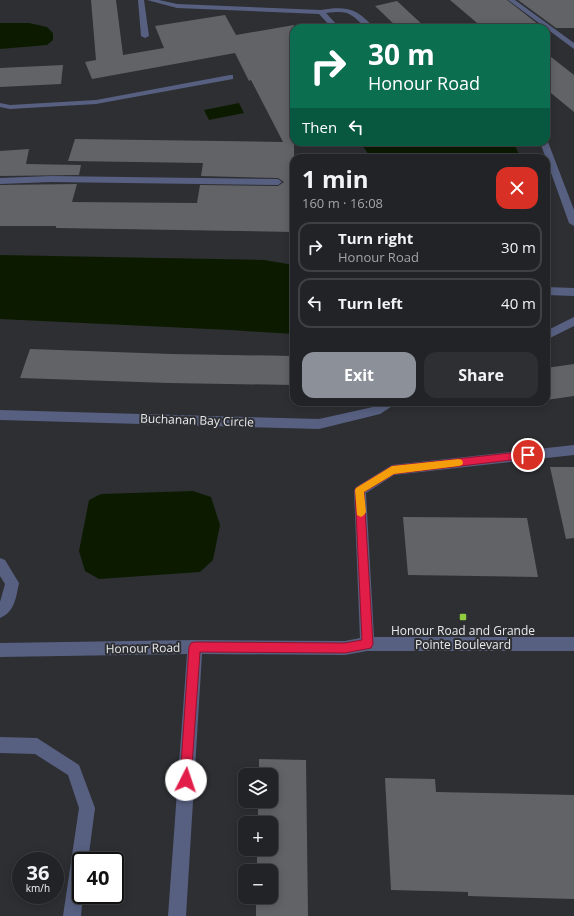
<!DOCTYPE html>
<meta charset="utf-8">
<style>
:root{--surface:#222326;--page:#2e2f32;--text:#f1f3f6;--muted:#a2a4a7;--line:#3f4043;--accent:#8c9099}
body{margin:0;font-family:"Open Sans",sans-serif;background:var(--page);color:var(--text);height:100vh;display:flex;flex-direction:column;font-size:15px;white-space:nowrap}
*{box-sizing:border-box;margin:0}
p{font-size:13px;color:var(--muted)}
.icon{flex:none;width:22px;height:22px;fill:none;stroke:currentColor;stroke-width:2;stroke-linecap:round;stroke-linejoin:round}
.map{position:relative;flex:1;overflow:hidden}
.drawer{position:absolute;left:290px;top:154px;width:260px;height:252px;display:flex;flex-direction:column;background:var(--surface);border-radius:12px;box-shadow:0 2px 10px #0003,0 0 0 1px var(--line)}
.drawer>*{flex:none}
.top-card{position:absolute;left:290px;top:24px;width:260px;height:122px;border-radius:12px;box-shadow:0 2px 10px #0003,0 0 0 1px var(--line);background:#0b6e4f;color:#fff;overflow:hidden}
.controls{position:absolute;left:238px;top:768px;display:grid;gap:8px}
.controls a{display:grid;place-items:center;width:40px;height:40px;border-radius:8px;background:var(--surface);box-shadow:0 2px 10px #0003,0 0 0 1px var(--line);font-size:20px}
.speed{position:absolute;left:12px;top:852px;display:flex;gap:8px;font-size:20px;font-weight:700;text-align:center}
.speed>*{display:grid;place-content:center;width:52px;height:52px;border-radius:50%;background:var(--surface);box-shadow:0 2px 10px #0003,0 0 0 1px var(--line);line-height:1}
.speed small{font-size:10px;font-weight:400}
.speed .limit{border:2px solid #111;border-radius:6px;background:#fff;color:#111}
.pin{position:absolute;display:grid;place-items:center;width:34px;height:34px;color:#fff;margin:-17px;border:2px solid #fff;border-radius:50%;box-shadow:0 1px 4px #0007}
.me{position:absolute;width:44px;margin:-22px;rotate:4deg;stroke-linejoin:round;filter:drop-shadow(0 0 3px #0008)}
.turn{display:flex;align-items:center;gap:14px;height:84px;padding:0 12px;font-size:18px}
.turn .icon{width:52px;height:52px;stroke-width:2.5}
.turn b{display:block;font-size:28px;line-height:34px}
.then{display:flex;align-items:center;height:38px;padding:0 12px;background:#0003;gap:8px;font-size:15px}
.round{display:grid;place-items:center;flex:none;width:42px;height:42px;border-radius:12px;background:var(--page)}
.summary{display:flex;align-items:center;justify-content:space-between;height:68px;padding:0 12px}
h1{font-size:24px;font-weight:700;line-height:30px}
.cta{display:flex;gap:8px;margin-top:auto;padding:8px 12px}
.cta a{flex:1;height:46px;border-radius:12px;background:var(--accent);color:#fff;font-size:16px;font-weight:700;line-height:46px;text-align:center}
.cta a+a{background:var(--page);color:var(--text)}
ul{padding:0;list-style:none}
li{display:flex;align-items:center;gap:12px;height:50px;margin:0 8px 6px;padding:0 4px;border:2px solid var(--line);border-radius:12px}
li div{flex:1}
li b{display:block;font-size:15px}
li em{font-style:normal}
.map>svg:first-child{display:block}
</style>
<div class="map">
<svg width="574" height="916" viewBox="0 0 574 916">
<rect width="100%" height="100%" fill="#2e2f33"/>
<path fill="#0c1b00" d="M0,23H29L47,27L53,33V40L47,45L0,49Z
M239,103L244,113L209,120L204,110Z
M360,142H513L521,158H371Z
M0,255L264,260L294,265V334L230,330L0,319Z
M193,491L211,497L220,525L213,560L200,572L99,579L85,571L79,551L89,500L101,494Z"/>
<path fill="#626367" d="M91,0H116L123,55L164,48L155,26L225,15L236,35L294,25V232L56,228V226H0V185L77,184L72,202L197,203L200,185L278,186L284,182L278,178L201,176L203,163L68,161L75,139L283,142L251,80L249,81L235,53L92,79L85,62L96,60Z
M450,0H507L543,28H483Z
M518,0H574V28H556Z
M397,1L426,28H398L375,6Z
M546,53L574,75V112L546,89Z
M63,65L61,84L0,87V68Z
M29,149L26,164L81,165L79,175L0,176V151Z
M30,349L171,354L294,356V385L168,383L20,378Z
M574,364V396L546,400V368Z
M550,467H574V538L566,539Z
M403,517L527,518L538,577L408,575Z
M259,759L306,760L308,916H256V897H271V871H257V849H271V823H258V801H271V775H259Z
M385,778L435,779L436,792L574,795V899L468,896V892L391,890Z"/>
<g fill="none" stroke-linecap="round" stroke-linejoin="round">
<path fill="#576081" fill-rule="evenodd" d="M138,0H144L149,36L145,38L141,36Z
M147,0H159L177,4L321,10C346,6 357,8 374,28H366C350,13 349,10 326,13L340,28H332L319,14L177,8Z
M508,0H515L574,43V49Z
M230,75H233V79L96,104L10,109L0,107V103L10,105L96,100Z
M546,140L548,142L574,210V226L569,223L540,142H546Z
M51,176L278,179L282,182L278,185L51,182L0,184V178Z
M546,287L574,288V296L546,295Z
M574,317V326L546,340V331Z
M381,402H396L394,405L380,414L319,429L0,420V410L319,419L373,407Z
M574,445V455L394,475L366,493L374,637H574V651H367L345,655L202,654L186,916H168L187,654L0,657V643L195,640L345,641L360,638L354,491L356,487L392,465Z
M0,558L5,560L19,583C16,597 15,612 0,618V602L5,584L0,576Z
M0,737L37,738L79,765L95,808L88,861H81V895H83L81,916H63L79,808L68,775L35,754L0,753Z"/>
</g>
<path fill="#e11d48" stroke="#92132f" d="M528,451L532,452L533,455L532,457L528,458L394,474L364,492L373,644L371,648L345,653L200,652L191,780L190,784L186,786L181,784L180,780L189,647L191,643L195,642L345,643L362,640L355,490L356,488L392,466Z"/>
<path fill="#f59e0b" d="M459,459L462,460L463,463L462,465L459,466L394,474L364,492L366,512L364,515L361,517L357,515L355,490L356,488L392,466Z"/>
<rect fill="#92cd3f" stroke="#2e2f33" stroke-width="1.5" x="459" y="613" width="8" height="8" rx="2"/>
<g text-anchor="middle" dominant-baseline="central" stroke-width="4" stroke-linejoin="round" paint-order="stroke">
<g font-size="12" fill="#e9eaec" stroke="#2e2f33">
<text transform="translate(197 420) rotate(2)">Buchanan Bay Circle</text>
<text transform="translate(143 648) rotate(-1)">Honour Road</text>
</g>
<g font-size="12" fill="#e9eaec" stroke="#2e2f33">
<text x="463" y="630">Honour Road and Grande<tspan x="463" dy="14">Pointe Boulevard</tspan></text>
</g>
</g>
</svg>
<div class="controls">
<a><svg class="icon" aria-label="layers" viewBox="0 0 24 24"><path d="M12 4l9 5-9 5-9-5zM3 14l9 5 9-5"/></svg></a>
<a>+</a>
<a>−</a>
</div>
<div class="speed"><div>36<small>km/h</small></div><div class="limit">40</div></div>
<div class="pin" style="left:528px;top:455px;background:#d93025"><svg class="icon" aria-label="arrive" viewBox="0 0 24 24"><path d="M6 21V4h12l-3 4 3 4H6"/></svg></div>
<svg class="me" style="left:186px;top:780px" viewBox="-20 -20 40 40"><circle r="19" fill="#fff"/><path d="M0-13L10 11 0 6-10 11z" fill="#e11d48"/></svg>
<div class="top-card">
<div class="turn"><svg class="icon" aria-label="right" viewBox="0 0 24 24"><path d="M7 20v-9h11M14 6l5 5-5 5"/></svg><div><b>30 m</b>Honour Road</div></div>
<div class="then">Then<svg class="icon" aria-label="left" viewBox="0 0 24 24"><path d="M17 20v-9H6M10 6l-5 5 5 5"/></svg></div>
</div>
<section class="drawer">
<div class="summary"><div><h1>1 min</h1><p>160 m · 16:08</p></div><a class="round" style="background:#d93025;color:#fff"><svg class="icon" aria-label="close" viewBox="0 0 24 24"><path d="M6 6l12 12M18 6L6 18"/></svg></a></div>
<ul>
<li><svg class="icon" aria-label="right" viewBox="0 0 24 24"><path d="M7 20v-9h11M14 6l5 5-5 5"/></svg><div><b>Turn right</b><p>Honour Road</p></div><em>30 m</em></li>
<li><svg class="icon" aria-label="left" viewBox="0 0 24 24"><path d="M17 20v-9H6M10 6l-5 5 5 5"/></svg><div><b>Turn left</b></div><em>40 m</em></li>
</ul>
<div class="cta"><a>Exit</a><a>Share</a></div>
</section>
</div>
